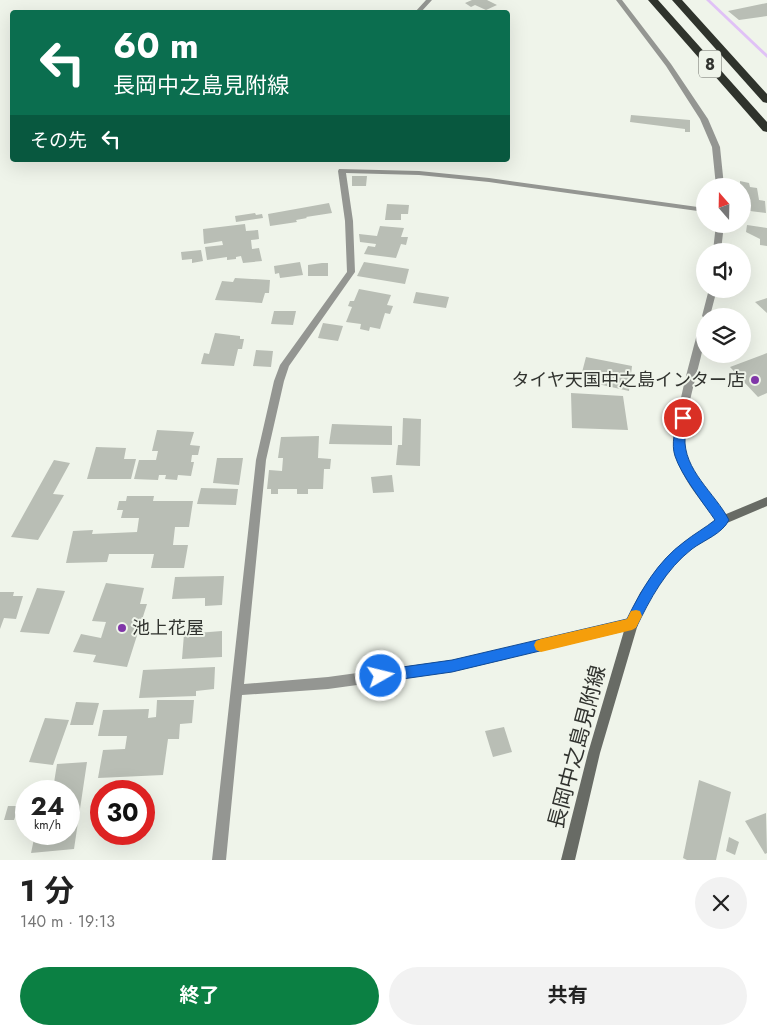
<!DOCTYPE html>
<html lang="ja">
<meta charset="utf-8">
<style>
:root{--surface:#fff;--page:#f2f2f2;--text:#222;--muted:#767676;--accent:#0b8043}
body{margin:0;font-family:Jost,"Noto Sans JP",sans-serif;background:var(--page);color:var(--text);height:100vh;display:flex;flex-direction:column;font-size:19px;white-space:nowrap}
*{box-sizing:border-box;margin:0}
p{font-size:16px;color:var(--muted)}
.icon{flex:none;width:28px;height:28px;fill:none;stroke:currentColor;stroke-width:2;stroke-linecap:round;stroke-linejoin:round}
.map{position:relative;height:860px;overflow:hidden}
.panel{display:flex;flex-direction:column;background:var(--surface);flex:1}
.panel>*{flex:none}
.guide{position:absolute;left:10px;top:10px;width:500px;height:152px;border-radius:5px;box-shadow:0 5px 20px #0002;background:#0b6e4f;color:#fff;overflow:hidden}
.needle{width:32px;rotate:340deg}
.buttons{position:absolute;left:696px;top:178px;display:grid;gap:10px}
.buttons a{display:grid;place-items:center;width:55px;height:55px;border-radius:50%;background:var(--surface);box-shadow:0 5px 20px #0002;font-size:25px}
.speed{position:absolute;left:15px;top:780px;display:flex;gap:10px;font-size:25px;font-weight:700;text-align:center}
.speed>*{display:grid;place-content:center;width:65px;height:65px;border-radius:50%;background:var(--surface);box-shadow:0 5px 20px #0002;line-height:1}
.speed small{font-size:12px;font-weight:400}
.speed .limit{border:8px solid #d22;background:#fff;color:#111}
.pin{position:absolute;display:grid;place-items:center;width:42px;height:42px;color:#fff;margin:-21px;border:2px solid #fff;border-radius:50%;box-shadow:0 1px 5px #0007}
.me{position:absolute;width:55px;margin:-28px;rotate:82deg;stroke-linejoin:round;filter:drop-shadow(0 0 4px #0008)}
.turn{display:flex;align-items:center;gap:18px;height:105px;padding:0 20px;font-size:22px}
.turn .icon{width:65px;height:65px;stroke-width:2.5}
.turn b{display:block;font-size:35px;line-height:42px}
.then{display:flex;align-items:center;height:48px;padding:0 20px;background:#0003;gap:10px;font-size:19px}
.round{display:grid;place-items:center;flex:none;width:52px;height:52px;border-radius:26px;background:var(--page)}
.headline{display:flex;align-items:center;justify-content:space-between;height:85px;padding:0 20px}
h1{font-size:30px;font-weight:700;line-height:38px}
.primary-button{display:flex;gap:10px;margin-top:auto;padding:10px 20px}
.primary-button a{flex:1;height:58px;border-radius:30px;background:var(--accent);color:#fff;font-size:20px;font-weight:700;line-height:58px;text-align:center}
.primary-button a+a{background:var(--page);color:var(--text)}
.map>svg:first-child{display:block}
</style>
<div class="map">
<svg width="767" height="860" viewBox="0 0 767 860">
<rect width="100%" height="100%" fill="#eff4ea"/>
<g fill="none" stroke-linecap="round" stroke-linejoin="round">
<path fill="#e0c1f6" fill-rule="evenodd" d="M706,0H710L767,54V58Z"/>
</g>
<path fill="#b9beb5" d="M472,0H487L497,5L486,10L475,5L471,7L465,3Z
M767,3V16L739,20L728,11Z
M631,115L690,120V132H685V129L630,122Z
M352,176H367L366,186H352Z
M740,181L749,183L750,187L757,188L759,200L765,201L766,213L742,210V186H740Z
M329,203L332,213L306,217L307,218L296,220L297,222L270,226L268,214Z
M387,204L409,205L408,214H401V220H385Z
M255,213L256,215L262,214L263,218L236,222L235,216Z
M245,224L246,231L258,230L259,239L251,240L252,249L259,248L262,261L243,263L241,256L236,257V259L227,260V257L207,260L205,247L223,245L222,241L204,244L203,229Z
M747,225L767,228V246L760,245V239L746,232Z
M380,226L404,228L401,237H408L406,245L401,244L396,258L364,254L368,246L375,247L376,244L360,242L359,234L377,236Z
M201,250L203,261L192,263V259L182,260L181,252Z
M300,262L303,275L280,278L279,273L275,274L274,266Z
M364,262L409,269L405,284L357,276Z
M322,263H328V276H308V265Z
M235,278L270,280L269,293H265L262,303L215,300L222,281L233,282Z
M359,289L391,295L387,305L393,306L390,314L385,313L380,329L370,327L369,331L360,329L361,324L346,322L352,307L348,306L350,301H354Z
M416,292L449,297L446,308L413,303Z
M767,298V313L755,302Z
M274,311H296L293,325L271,324Z
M323,323L343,326L338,341L318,338Z
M215,333L240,336V339H244L242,349H238L234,366L201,364L204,353L209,354Z
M256,350L273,351L271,367L253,366Z
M767,353V393L758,397L730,367Z
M586,357L632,366L629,391L580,380Z
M571,393L623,396L628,430L572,428Z
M403,418L421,419L420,466L396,465L398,445H402Z
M332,424L392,426V445L329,444Z
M157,430L194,432L190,445L200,446L198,455H192L191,462H194L191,476L178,475L177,480L165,479L166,475H159L158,480L134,479L139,460H156L158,451H152Z
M319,436L318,458L331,459L330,469H324L323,489H308V494H297V489H278V494H271V489H267L269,470L282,471L283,458H278L281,437Z
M96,447L126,448L124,459H136L131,479H87Z
M217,458H243L239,485L213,483Z
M54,460L70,463L53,494L64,495L38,540L11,537Z
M392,475L394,492L373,493L371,477Z
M201,488L238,489L236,505L197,504Z
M127,496H154L153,501H193L189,527H175L173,545H188L184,568H151L154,554H109L107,562L66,563L73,531L93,530L92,534L137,532L139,518H121L123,510H117L119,501H126Z
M224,576L222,605L205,606V598L172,599L175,577Z
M106,583L144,588L140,604H147L127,667L93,662L96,655L73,652L81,634L101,638L106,622L92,621Z
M37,588L65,591L49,634L20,632Z
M0,592H14L13,596H23L16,619L4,618L0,629Z
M222,631V657L182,659L184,634Z
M215,667L214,689L196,691V696L139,698L143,670Z
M157,700H194L192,723L180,724L179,739H168L163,775L98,778L103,750L125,749L127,736H98L103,710L149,709L148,718L156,717Z
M76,702L99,703L93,725H70Z
M45,718L69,720L53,765L29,762Z
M504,727L512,752L493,757L485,731Z
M87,762L74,849L31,853L35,834H69V791H48L53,789L57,764Z
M699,780L731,792L716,860H687L683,858Z
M8,806H19L14,820H4Z
M766,813L767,853L765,854L745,821Z
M729,837L739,842L735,855L726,851Z"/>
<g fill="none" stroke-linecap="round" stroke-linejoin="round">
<path fill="#949692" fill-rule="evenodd" d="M426,0H432L421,12H415Z
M616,0H622L671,64L708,119L720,147L724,186H716L712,147L700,119L666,66Z
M339,169L419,171L489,178L705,208V212L489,182L419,175L346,173L353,221L355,272L289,366L284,381L266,460L244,684L328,677L452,660L632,619L636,620L638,624L636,628L632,629L452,672L328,689L242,695L226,860H212L256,460L274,381L280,365L347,272L345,221L338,171Z
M716,224H724L721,251H713Z
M709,289H717L710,316H705V319L702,316Z
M705,319C705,326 706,335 704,342C699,372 677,431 687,460C696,483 717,498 728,520L727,523L723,524L719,523C704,504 684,483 677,459C668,430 693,353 700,322Z"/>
<path fill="#686b65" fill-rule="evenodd" d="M767,497V506L727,523L711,537L692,548L673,566L648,600L638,624L600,753L575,860H561L588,753L626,624L640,593L665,560L684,542L703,531L719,517Z"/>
<path fill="#2f332c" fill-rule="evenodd" d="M648,0H658L767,122V132L763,131Z
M672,0H682L767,94V103L763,102Z"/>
</g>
<path fill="#1a73e8" stroke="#114b97" d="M683,413L689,418C688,424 685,430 685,437C683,470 715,493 729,520C722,534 704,540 692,549C666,569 650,599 636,628L452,672L381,682L376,681L374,676L376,671L381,670L452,660L627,619C641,590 658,561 684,542C694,534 705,528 715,520C704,504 681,475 675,456C671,444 675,430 678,418Z"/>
<path fill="#f59e0b" d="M636,610L640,611L642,616L636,628L632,630L541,652L536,650L534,645L536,641L541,639L627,619L631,611Z"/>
<g fill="#8036a8" stroke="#eff4ea" stroke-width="2">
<circle cx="755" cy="380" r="5"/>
<circle cx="122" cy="628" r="5"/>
</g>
<g text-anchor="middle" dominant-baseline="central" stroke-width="4" stroke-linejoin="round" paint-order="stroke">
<rect fill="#eff4ea" stroke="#6a6d67" stroke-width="1" x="699" y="50.5" width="22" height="27" rx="4"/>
<g font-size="16" font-weight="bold" fill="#31332f">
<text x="710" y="64">8</text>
</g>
<g font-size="18" fill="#31332f" stroke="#eff4ea" text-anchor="end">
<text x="745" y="380">タイヤ天国中之島インター店</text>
<text x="132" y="628" text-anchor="start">池上花屋</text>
</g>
<g font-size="21" fill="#31332f" stroke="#eff4ea">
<text transform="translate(577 747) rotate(-75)">長岡中之島見附線</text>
</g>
</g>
</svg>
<div class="buttons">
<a><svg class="needle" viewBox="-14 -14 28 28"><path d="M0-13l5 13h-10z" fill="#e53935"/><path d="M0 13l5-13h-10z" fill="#767676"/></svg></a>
<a><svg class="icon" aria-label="sound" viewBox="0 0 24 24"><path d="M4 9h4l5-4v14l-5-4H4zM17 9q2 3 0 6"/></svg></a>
<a><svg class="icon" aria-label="layers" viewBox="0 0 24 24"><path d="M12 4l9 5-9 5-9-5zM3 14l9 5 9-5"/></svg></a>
</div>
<div class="speed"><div>24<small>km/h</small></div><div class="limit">30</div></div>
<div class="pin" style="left:683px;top:418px;background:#d93025"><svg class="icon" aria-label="arrive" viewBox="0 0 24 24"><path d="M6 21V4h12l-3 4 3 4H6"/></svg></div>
<svg class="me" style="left:381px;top:676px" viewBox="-20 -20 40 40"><circle r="17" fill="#1a73e8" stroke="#fff" stroke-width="3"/><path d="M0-11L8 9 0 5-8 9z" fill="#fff"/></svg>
<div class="guide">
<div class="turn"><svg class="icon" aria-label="left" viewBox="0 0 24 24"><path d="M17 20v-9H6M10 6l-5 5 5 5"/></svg><div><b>60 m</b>長岡中之島見附線</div></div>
<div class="then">その先<svg class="icon" aria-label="left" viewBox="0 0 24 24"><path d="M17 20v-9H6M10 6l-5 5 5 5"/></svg></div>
</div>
</div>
<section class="panel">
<div class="headline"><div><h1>1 分</h1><p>140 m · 19:13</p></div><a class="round"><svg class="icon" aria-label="close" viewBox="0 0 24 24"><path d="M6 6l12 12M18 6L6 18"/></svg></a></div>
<div class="primary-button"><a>終了</a><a>共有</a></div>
</section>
